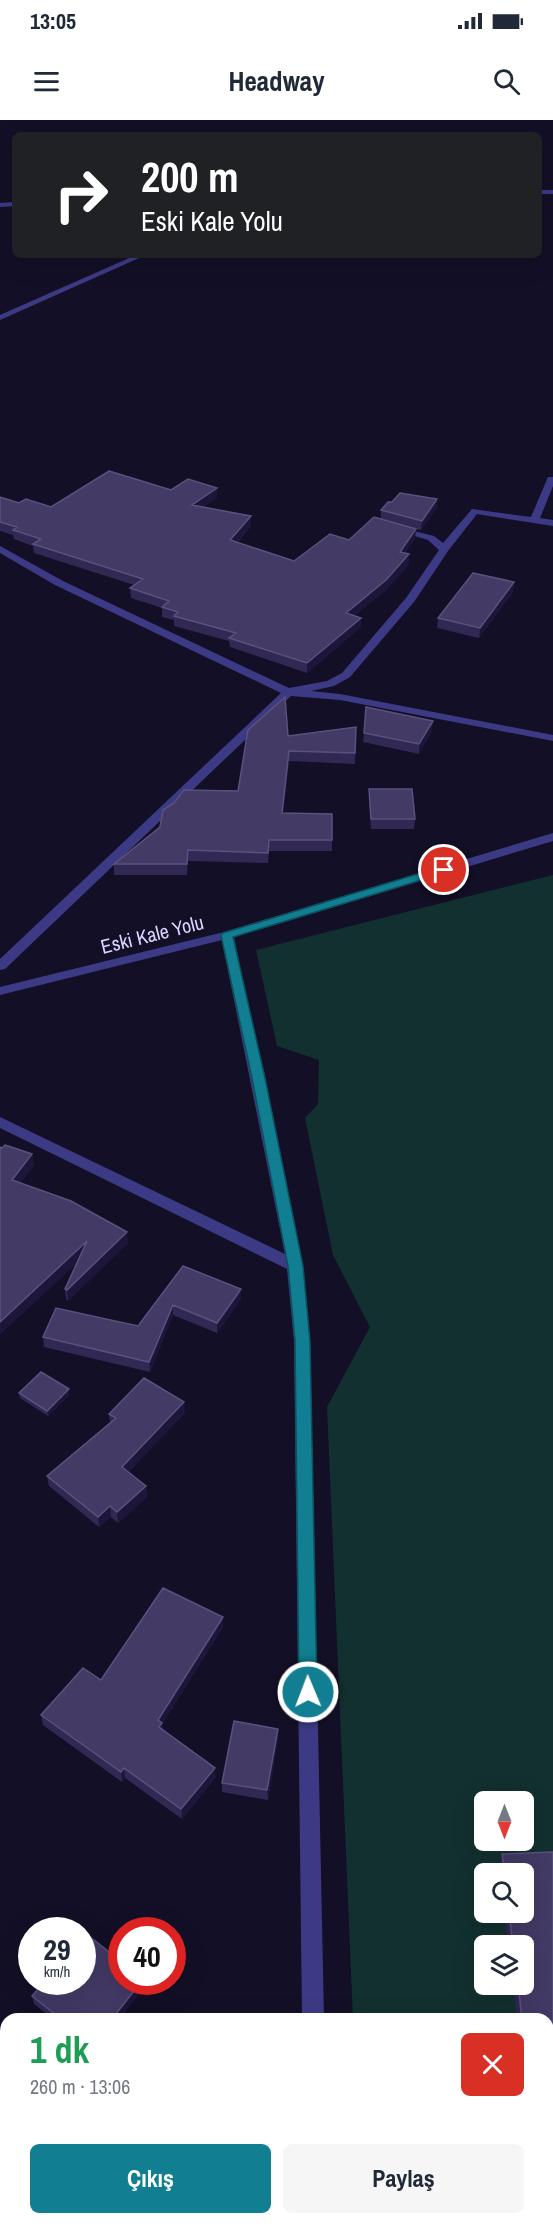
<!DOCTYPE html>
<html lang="tr">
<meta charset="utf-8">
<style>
:root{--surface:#fff;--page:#f6f6f7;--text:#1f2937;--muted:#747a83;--accent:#117e91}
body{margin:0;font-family:"Archivo Narrow",sans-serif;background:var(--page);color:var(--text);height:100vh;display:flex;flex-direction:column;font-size:22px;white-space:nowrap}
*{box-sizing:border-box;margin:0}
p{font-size:20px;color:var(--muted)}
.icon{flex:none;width:33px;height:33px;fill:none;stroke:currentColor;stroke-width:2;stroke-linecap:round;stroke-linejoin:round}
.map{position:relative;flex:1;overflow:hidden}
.details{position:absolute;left:0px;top:1893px;width:554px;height:212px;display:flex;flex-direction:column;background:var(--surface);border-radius:18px 18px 0 0;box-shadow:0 6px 24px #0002}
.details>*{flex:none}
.banner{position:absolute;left:12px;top:12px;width:530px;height:126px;border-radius:9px;box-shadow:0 6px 24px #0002;background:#202124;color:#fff;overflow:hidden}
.needle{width:39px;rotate:180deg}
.controls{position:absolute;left:474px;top:1671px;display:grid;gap:12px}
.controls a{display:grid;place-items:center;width:60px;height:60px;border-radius:9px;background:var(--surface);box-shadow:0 6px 24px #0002;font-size:30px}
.speed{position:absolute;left:18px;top:1797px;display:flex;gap:12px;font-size:30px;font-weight:700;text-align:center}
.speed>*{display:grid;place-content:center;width:78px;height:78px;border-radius:50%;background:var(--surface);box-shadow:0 6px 24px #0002;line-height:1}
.speed small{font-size:15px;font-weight:400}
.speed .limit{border:9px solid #d22;background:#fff;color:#111}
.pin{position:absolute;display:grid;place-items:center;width:51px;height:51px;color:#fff;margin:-26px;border:3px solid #fff;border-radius:50%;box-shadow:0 2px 6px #0007}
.me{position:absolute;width:66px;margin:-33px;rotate:359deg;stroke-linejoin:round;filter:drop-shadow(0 0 4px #0008)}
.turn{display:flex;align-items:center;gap:21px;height:126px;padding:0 30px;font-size:27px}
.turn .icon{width:78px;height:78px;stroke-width:2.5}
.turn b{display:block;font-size:42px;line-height:51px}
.round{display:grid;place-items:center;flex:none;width:63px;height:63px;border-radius:9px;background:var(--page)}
.overview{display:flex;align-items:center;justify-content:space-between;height:102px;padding:0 30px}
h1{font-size:36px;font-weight:800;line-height:45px;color:#1e9e55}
.button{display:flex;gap:12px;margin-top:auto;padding:12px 30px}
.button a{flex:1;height:69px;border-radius:9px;background:var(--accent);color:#fff;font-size:24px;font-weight:800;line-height:69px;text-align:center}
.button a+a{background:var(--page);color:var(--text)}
.status{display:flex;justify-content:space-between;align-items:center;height:42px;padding:0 30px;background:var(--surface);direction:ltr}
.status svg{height:16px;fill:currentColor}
header{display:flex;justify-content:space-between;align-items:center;height:78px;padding:0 30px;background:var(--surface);font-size:27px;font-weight:800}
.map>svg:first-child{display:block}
</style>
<div class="status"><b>13:05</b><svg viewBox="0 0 49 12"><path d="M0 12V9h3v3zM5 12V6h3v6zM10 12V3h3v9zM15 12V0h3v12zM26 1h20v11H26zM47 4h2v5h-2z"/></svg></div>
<header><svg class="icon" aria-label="menu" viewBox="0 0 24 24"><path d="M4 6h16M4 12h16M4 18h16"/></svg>Headway<svg class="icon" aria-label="search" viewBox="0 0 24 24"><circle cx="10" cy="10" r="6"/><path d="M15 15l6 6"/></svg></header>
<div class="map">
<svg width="553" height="2104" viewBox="0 0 553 2104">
<rect width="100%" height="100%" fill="#130f26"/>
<path fill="#12302f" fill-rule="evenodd" d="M553,755V2104H365V2099L548,2098V1899H353L327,1287L370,1207L333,1135L305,998L318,984L319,940L277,926L256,830ZM484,1682H524V1720H484ZM484,1754H524V1792H484ZM484,1826H524V1864H484Z"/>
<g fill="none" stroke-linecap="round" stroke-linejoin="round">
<path fill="#3d3a85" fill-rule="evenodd" d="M538,70H553V74H538Z
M15,82V86L0,87V83Z
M136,135H146L0,200V195Z
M548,357H553V366L540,398L553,400V406L477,394L448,431L414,482L350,557L334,566L311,571L340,574L553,615V621L340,580L291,576L5,849L0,850V839L281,573L55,465L0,433V426L63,461L289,568L327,561L342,553L406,478L439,430L428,420L394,410V406L434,416L443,423L472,389L531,397Z
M553,713V721L234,817L303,1146L310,1221L324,1899H302L294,1221L287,1149L0,1008V997L285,1134L222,820L0,875V867L224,812Z
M305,2098H329V2104H305Z"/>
</g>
<path fill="#312854" d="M217,368V377L203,387L251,396V406L237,423L294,441L349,420L381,399V390L392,382L437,379L436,389L421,410L411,408L415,419L405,433L409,434V444L386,470L354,495L361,507L307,553L230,527L229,521L174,506V500L162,497V488L131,478L130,468L134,465L34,433L33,426L14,419L13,415L0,411V377L19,383L51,387L171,370Z
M514,462L513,472L479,518L437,508L438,498Z
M356,607L355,644L289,641L283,693L332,694V731H269L268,743L188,741L187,755H114V744L238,671L288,616Z
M432,611L419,634L363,622L364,613Z
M369,669L415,699L414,709H371L369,679Z
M0,1027L34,1045L20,1063L128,1123L68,1181L66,1179L65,1169L77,1143L0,1214Z
M183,1146L241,1169V1179L217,1213L173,1195L150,1252L44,1227L43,1217L138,1206Z
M19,1273L69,1275L48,1296L20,1278Z
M185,1293L128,1352L146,1366L147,1377L118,1403L111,1397L99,1407L49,1366L47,1356L110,1303L109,1294Z
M223,1497V1507L162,1604L163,1610L216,1657L182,1699L125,1658L122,1662L43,1605L41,1595L101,1560Z
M278,1618L268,1680L222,1672V1663Z
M553,1732V2095L548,2090V1899H517L513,1864H524V1826H508L504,1792H524V1754H500L499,1748L502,1734Z
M122,1862H143L144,1867L119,1899H53L34,1884L32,1876Z"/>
<path fill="#1d163a" d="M217,368V377L192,394V385Z
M437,379L436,389L421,410L422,401Z
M251,396V406L230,430V420Z
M416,409L415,419L399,442L400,432Z
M409,434V444L386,470L346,503V493Z
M514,462L513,472L479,518L480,508Z
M361,498V507L307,553V543Z
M433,601L432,611L419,634V624Z
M289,631V641L282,704V693Z
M188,730V741L187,755V744Z
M32,1034L34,1045L14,1071L12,1060Z
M127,1112L128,1123L68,1181L67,1170Z
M87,1121L89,1132L0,1214V1202Z
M241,1169V1179L217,1213V1203Z
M173,1185V1195L150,1252L149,1242Z
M69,1269V1275L48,1296L47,1291Z
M184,1282L185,1293L123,1358L122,1347Z
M146,1366L147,1377L118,1403L117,1392Z
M110,1386L111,1397L99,1407L98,1397Z
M223,1497V1507L162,1604L163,1613L160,1617L158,1600Z
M278,1609V1618L268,1680L267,1670Z
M124,1648L125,1658L122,1662L121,1652Z
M215,1648L216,1657L182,1699L181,1689Z
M141,1862H143L144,1867L119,1899H112Z"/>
<path fill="#433a66" stroke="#5a527e" stroke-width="1.5" d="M109,351L171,370L188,359L217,368L192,385L251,396L230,420L294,441L330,414L349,420L374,397L416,409L400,432L409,434L386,460L346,493L361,498L307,543L229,518L236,513L174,496L178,492L162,487L169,481L130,468L143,459L33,424L41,419L13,410L17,407L0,402V377L19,383L26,379L51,387Z
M400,373L437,379L422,401L381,390L388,382H392Z
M473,453L514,462L480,508L438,498Z
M285,577L288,616L356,607L355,633L289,631L282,693L332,694V720H269L268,733L188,730L187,744H114L160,707L163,690L174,683L184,670L238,671L248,610Z
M366,587L433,601L419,624L364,613Z
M369,669H412L415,699H371Z
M5,1025L32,1034L12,1060L71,1081L127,1112L67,1170L65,1169L87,1121L0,1202V1027L2,1028Z
M183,1146L241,1169L217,1203L173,1185L149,1242L43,1217L56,1188L138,1206Z
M41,1252L69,1269L47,1291L19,1273Z
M144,1258L184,1282L122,1347L146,1366L117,1392L110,1386L98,1397L47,1356L116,1298L109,1294Z
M163,1468L223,1497L158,1600L162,1603L159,1607L215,1648L181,1689L124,1648L121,1652L41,1595L83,1548L101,1560Z
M234,1601L278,1609L267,1670L222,1663Z
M553,1732V2080L548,2076V1899H522L518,1864H524V1826H513L509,1792H524V1754H505L502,1734Z
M84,1812L122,1842V1862H141L112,1899H61L32,1876L44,1862H82V1814Z"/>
<path fill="#117e91" stroke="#0b525e" stroke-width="1.5" d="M444,746L448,747V752L233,817L265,958L303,1146L310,1221L317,1572L314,1578L308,1580L302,1578L299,1572L295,1221L288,1146L252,958L221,815L223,813Z"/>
<g text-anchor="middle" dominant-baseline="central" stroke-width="6" stroke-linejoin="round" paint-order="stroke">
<g font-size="20" fill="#d9d4ff" stroke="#130f26">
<text transform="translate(152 814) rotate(-14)">Eski Kale Yolu</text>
</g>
</g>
</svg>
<div class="controls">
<a><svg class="needle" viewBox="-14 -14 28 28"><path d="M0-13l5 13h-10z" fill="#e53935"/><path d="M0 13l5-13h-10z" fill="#747a83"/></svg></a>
<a><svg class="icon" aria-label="search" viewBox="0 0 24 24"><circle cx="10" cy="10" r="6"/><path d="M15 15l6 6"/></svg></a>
<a><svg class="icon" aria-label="layers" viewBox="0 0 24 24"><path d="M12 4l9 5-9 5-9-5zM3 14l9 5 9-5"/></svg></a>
</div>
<div class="speed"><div>29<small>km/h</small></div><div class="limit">40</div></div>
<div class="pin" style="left:444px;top:750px;background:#d93025"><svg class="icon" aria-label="arrive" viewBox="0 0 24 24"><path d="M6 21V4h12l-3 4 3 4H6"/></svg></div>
<svg class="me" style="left:308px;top:1572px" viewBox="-20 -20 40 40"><circle r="17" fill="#117e91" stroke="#fff" stroke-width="3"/><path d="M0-11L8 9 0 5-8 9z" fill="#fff"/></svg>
<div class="banner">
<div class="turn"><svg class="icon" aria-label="right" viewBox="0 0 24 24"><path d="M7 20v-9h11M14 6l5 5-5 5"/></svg><div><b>200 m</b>Eski Kale Yolu</div></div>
</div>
<section class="details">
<div class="overview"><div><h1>1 dk</h1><p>260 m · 13:06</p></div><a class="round" style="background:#d93025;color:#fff"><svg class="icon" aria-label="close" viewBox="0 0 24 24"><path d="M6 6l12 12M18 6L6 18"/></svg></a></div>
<div class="button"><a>Çıkış</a><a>Paylaş</a></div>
</section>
</div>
